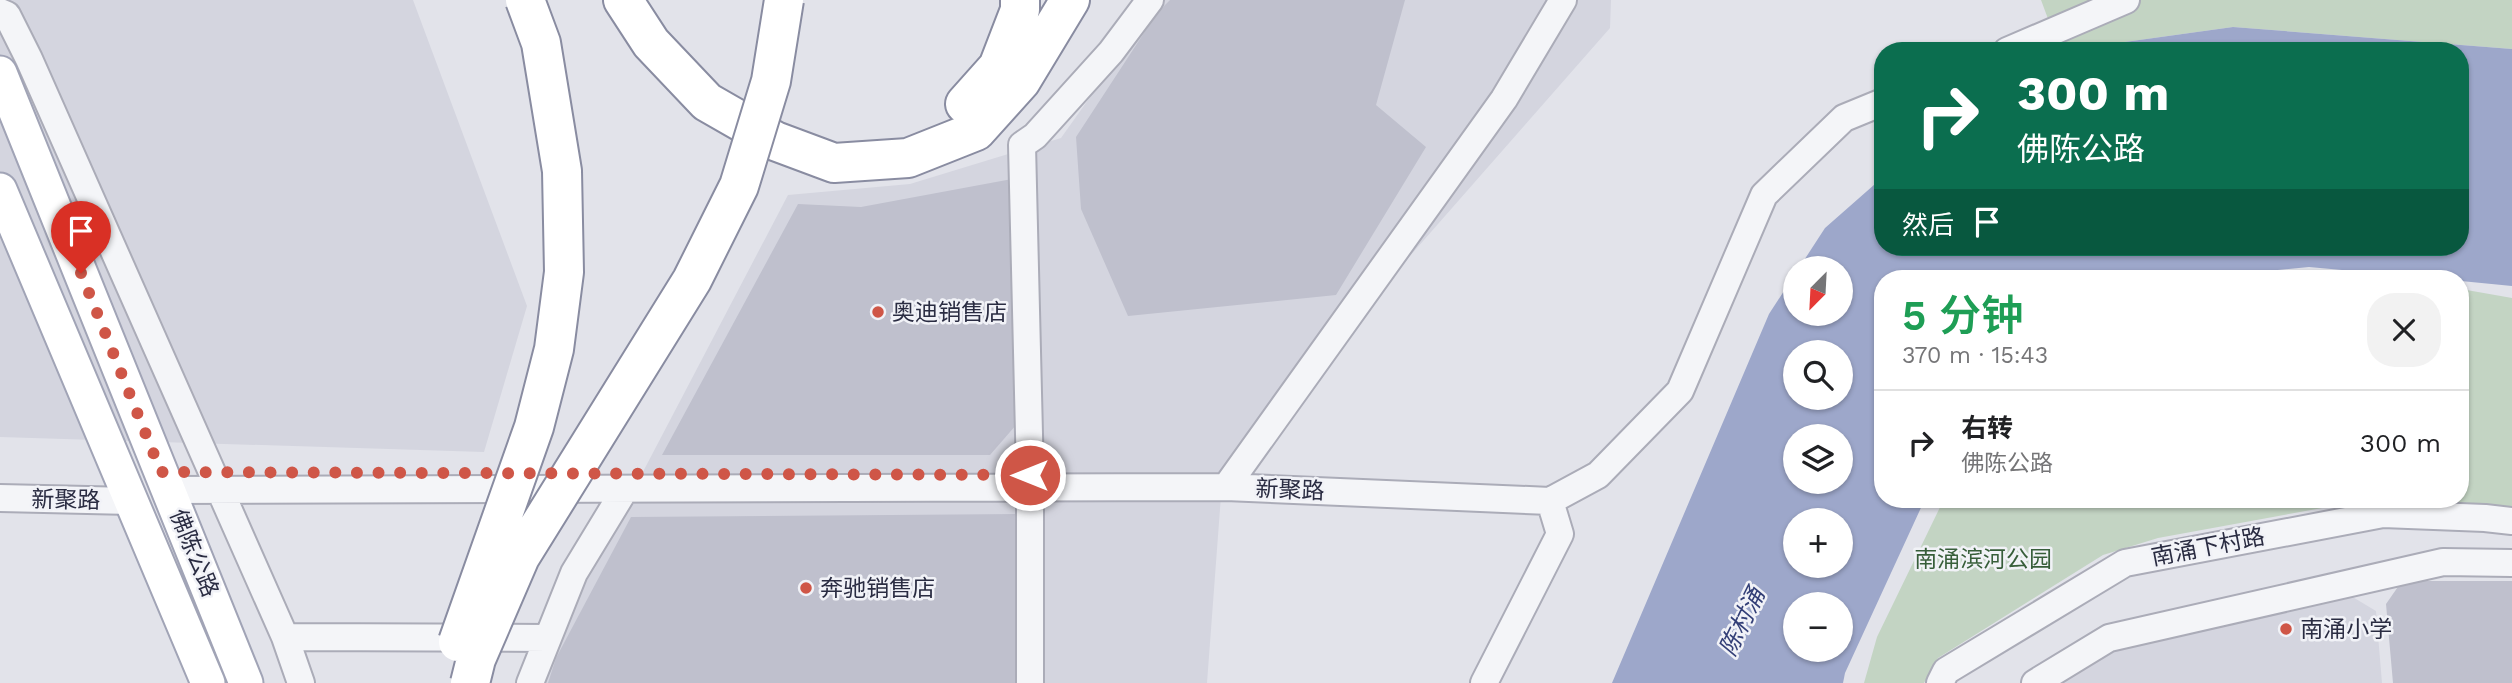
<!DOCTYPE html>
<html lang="zh">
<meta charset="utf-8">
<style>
:root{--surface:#fff;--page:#f2f2f2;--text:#202124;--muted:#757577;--line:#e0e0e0}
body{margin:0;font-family:"Work Sans","Noto Sans SC",sans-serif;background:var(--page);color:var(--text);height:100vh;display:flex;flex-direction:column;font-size:26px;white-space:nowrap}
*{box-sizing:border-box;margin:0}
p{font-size:23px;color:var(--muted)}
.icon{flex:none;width:38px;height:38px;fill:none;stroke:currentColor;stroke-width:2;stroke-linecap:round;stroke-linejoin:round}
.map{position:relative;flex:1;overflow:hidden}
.drawer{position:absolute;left:1874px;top:270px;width:595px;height:238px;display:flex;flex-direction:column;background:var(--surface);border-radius:28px;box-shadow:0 2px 5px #0004}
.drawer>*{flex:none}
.banner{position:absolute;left:1874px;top:42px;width:595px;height:214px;border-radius:28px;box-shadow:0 2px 5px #0004;background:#0b6e4f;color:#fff;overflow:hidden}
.needle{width:46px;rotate:204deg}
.controls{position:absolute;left:1783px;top:256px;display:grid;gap:14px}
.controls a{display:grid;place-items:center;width:70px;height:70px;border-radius:50%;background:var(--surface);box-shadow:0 2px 5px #0004;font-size:35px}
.pin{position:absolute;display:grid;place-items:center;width:60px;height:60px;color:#fff;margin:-72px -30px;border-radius:50% 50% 50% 0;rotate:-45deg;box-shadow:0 0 7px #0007}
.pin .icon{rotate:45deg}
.me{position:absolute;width:77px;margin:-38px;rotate:270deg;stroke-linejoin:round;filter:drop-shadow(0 0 5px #0008)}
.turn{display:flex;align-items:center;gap:24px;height:147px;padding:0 28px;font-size:32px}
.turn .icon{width:91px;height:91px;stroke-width:2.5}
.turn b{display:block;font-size:49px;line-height:60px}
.then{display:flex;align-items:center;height:66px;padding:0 28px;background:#0003;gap:14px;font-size:26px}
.round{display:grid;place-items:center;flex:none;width:74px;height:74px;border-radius:28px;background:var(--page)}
.head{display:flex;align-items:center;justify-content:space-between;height:119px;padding:0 28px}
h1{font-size:42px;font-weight:600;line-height:52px;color:#1e9e55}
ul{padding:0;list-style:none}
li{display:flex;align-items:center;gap:21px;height:105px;padding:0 28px;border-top:2px solid var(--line)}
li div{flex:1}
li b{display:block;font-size:26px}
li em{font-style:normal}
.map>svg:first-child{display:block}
</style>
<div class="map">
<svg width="2512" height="683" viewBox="0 0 2512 683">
<rect width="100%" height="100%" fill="#e2e3ea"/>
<path fill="#d4d5df" d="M0,0H413L527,306L484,452L0,437Z
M1159,0H1611L1610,28L1223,469L1207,683H535L536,676L788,195L910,184L1061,138Z
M2351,596L2376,611L2382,683H2049L2107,648Z"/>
<path fill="#c3d4c3" d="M2041,0H2512V49L2233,27L2060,51Z
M2461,289L2512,298V508L2421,499L2366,500L2158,538L2103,555L1938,658L1924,683H1864L1877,637L1944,499H2460Z"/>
<path fill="#9da7ca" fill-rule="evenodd" d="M2233,27L2512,49V286L2461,281L2460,278H2430L2309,267L2197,278H1883V499H1925L1845,673L1843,683H1612L1769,314L1795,274L1796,313H1841V268H1799L1825,228L1883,177V247H2460V51H2060ZM1796,352H1841V397H1796ZM1796,436H1841V481H1796ZM1796,520H1841V565H1796ZM1796,604H1841V649H1796Z"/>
<path fill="#bfc0cd" d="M1170,0H1405L1376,105L1426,147L1336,295L1128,316L1081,209L1076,137L1157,13Z
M1012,179L1022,418L990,455H662L798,204L861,207Z
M1018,514V683H548L556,658L631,517Z
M2402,581H2512V683H2393L2386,604Z"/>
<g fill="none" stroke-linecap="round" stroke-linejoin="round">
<g stroke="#abacb8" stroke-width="30">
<path id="minor" d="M0,12L7,15L29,59L285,637L548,638
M2007,51L2126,0
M1226,487L1504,99L1563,0
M168,490L1226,487L1550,501
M0,498L131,501
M285,637L301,683
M530,683L574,573L625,489
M1030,683V475L1022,145L1035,136L1111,52L1150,0
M1484,683L1560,534L1550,501L1598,475L1680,391L1764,195L1844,118L1883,102
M1940,683L1946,671L2125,563L2383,514L2485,518L2512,521
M2035,683L2109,638L2443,562L2512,563"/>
</g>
<g stroke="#a1a4b6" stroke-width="37">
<path id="major" d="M0,73L246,683
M0,190L208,683"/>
</g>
<g stroke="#898ca1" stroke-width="42">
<path id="highway" d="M623,0L651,43L707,102L775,141L834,163L908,158L976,131L1021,81L1070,0
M965,104L998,67L1020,10V0"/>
</g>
<use href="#minor" stroke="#f4f5f8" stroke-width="26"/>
<use href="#major" stroke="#fff" stroke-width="33"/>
<use href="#highway" stroke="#fff" stroke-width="38"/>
<g stroke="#898ca1" stroke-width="42" stroke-linecap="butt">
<path id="highway-bridge" d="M458,642L534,427L554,349L564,272L562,171L541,43L525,0
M470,683L476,659L520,557L692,280L739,186L771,81L784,0"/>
</g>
<use href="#highway-bridge" stroke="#fff" stroke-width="38"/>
</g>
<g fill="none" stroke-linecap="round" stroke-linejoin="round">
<path stroke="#cf5647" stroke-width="12" stroke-dasharray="0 21.6" d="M81,273L161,472L1030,475"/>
</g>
<g fill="#cf5647" stroke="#f1f2f7" stroke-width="2.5">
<circle cx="878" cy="312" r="7"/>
<circle cx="806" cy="588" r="7"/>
<circle cx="2286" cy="629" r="7"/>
</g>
<g text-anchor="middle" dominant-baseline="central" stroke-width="5" stroke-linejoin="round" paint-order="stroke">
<g font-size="23" fill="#2a2c42" stroke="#f1f2f7" text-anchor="start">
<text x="892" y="312">奥迪销售店</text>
<text x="820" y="588">奔驰销售店</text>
<text x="2300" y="629">南涌小学</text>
</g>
<g font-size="23" fill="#2a2c42" stroke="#f1f2f7">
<text transform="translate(1290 490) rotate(2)">新聚路</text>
<text transform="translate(66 500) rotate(1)">新聚路</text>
<text transform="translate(2208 547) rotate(-11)">南涌下村路</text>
<text transform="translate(194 553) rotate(68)">佛陈公路</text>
</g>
<g font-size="23" fill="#375e3a" stroke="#f1f2f7">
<text x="1983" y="559">南涌滨河公园</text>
</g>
<g font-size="24" font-style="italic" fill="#333f77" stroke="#f1f2f7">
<text transform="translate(1742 622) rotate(-64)">陈村涌</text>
</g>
</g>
</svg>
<div class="controls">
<a><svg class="needle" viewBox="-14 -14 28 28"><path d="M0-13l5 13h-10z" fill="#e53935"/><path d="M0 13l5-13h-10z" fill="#757577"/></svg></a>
<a><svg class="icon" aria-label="search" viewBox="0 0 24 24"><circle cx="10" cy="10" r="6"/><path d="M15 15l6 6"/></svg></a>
<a><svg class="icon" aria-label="layers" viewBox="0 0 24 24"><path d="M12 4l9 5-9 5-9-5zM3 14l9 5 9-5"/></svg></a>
<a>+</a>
<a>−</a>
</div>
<div class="pin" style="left:81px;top:273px;background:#d93025"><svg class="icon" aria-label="arrive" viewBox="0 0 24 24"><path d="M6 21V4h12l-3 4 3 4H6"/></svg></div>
<svg class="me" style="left:1030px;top:475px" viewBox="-20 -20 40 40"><circle r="17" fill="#cf5647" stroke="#fff" stroke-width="3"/><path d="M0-11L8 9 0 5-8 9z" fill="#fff"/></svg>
<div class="banner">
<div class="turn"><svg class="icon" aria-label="right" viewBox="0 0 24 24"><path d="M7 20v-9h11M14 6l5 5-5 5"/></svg><div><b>300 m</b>佛陈公路</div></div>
<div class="then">然后<svg class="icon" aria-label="arrive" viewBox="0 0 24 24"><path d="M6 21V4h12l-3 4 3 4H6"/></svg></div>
</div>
<section class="drawer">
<div class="head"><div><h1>5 分钟</h1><p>370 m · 15:43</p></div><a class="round"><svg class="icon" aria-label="close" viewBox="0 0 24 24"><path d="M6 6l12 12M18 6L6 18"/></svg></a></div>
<ul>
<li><svg class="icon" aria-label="right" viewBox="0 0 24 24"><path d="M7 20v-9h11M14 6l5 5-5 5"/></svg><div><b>右转</b><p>佛陈公路</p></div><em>300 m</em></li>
</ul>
</section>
</div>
